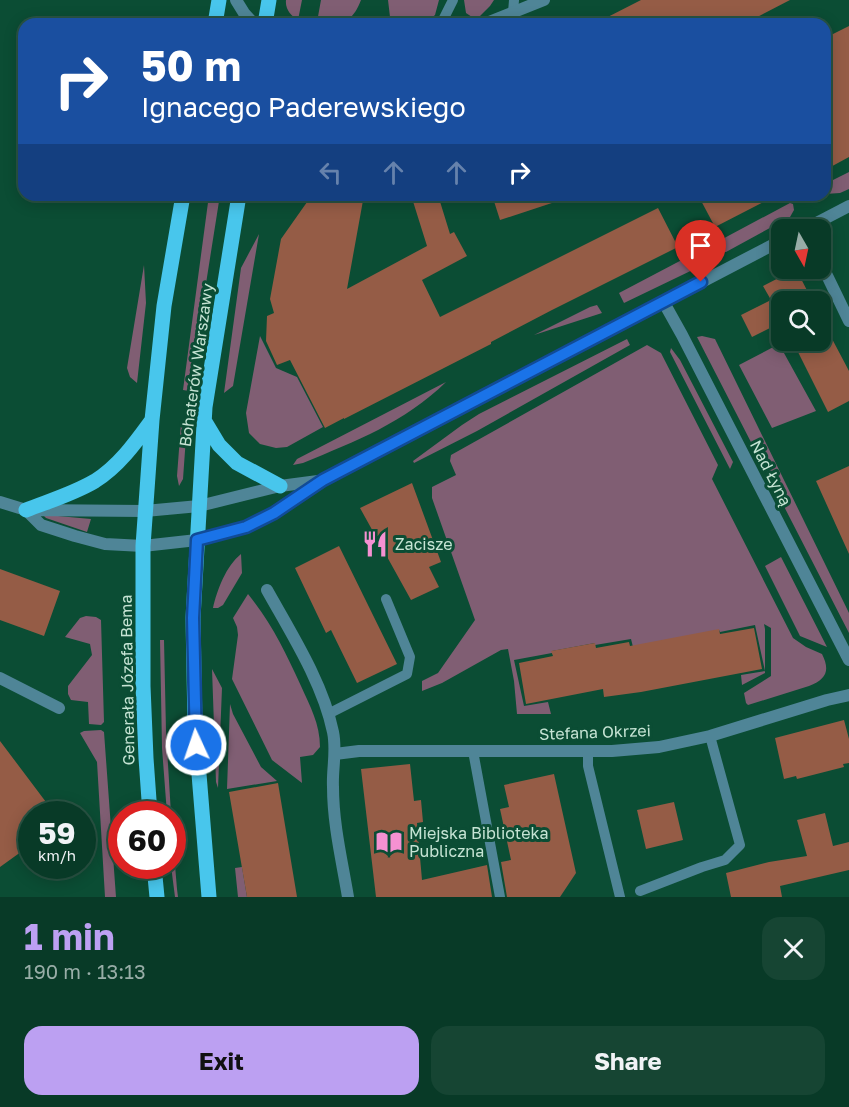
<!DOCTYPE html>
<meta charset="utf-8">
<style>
:root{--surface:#083a27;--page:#164533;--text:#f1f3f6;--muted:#98ada7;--line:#295444;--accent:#bca0f2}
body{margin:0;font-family:"Golos Text",sans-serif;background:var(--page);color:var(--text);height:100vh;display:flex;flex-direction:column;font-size:22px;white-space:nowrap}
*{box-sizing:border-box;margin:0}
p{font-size:20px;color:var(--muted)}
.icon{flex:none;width:33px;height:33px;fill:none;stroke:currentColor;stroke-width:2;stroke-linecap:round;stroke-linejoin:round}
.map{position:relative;height:897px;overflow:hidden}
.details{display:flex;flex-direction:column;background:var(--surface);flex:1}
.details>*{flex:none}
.top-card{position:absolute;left:18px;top:18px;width:813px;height:183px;border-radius:18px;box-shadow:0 3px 15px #0003,0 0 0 2px var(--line);background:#1a4fa0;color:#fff;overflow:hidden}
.needle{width:39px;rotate:171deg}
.tools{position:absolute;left:771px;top:219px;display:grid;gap:12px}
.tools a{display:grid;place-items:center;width:60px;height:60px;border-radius:12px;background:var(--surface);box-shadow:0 3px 15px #0003,0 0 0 2px var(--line);font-size:30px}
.speed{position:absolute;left:18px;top:801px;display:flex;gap:12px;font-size:30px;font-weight:700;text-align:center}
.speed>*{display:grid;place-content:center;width:78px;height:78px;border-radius:50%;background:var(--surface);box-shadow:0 3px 15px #0003,0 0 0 2px var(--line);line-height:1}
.speed small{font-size:15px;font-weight:400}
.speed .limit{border:9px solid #d22;background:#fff;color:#111}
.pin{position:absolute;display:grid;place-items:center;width:51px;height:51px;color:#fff;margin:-62px -26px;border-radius:50% 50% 50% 0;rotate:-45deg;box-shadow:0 0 6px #0007}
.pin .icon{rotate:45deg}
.me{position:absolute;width:66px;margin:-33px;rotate:357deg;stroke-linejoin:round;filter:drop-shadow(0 0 4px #0008)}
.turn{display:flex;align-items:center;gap:21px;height:126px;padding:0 24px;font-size:27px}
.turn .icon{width:78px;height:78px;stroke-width:2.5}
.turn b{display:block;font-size:42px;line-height:51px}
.lanes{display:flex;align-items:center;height:57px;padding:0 24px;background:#0003;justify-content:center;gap:30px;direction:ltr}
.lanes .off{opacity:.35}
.round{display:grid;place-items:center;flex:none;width:63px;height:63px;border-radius:18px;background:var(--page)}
.summary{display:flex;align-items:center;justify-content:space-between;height:102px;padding:0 24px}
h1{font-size:36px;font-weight:700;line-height:45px;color:var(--accent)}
.action{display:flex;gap:12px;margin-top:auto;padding:12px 24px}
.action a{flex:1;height:69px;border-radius:18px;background:var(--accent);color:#111;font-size:24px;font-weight:700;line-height:69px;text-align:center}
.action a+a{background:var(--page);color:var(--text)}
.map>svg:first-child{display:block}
</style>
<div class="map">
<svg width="849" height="897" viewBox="0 0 849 897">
<rect width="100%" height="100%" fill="#0b4d34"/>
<path fill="#805e73" d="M286,0H302L298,20C291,16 285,9 286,0Z
M321,0H361C352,24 341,24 317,22Z
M388,0H439L435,15L424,24H401L394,21L390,17Z
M464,0H494L490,6L480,16L472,17L466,13Z
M849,172V189L840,193L825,194V184Z
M209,195H220L189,391L183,390Z
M790,203L793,204L794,210L790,217L726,252H720L715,243Z
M259,234L233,386L224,393L241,268Z
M695,253L700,254L705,264L624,303L619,293Z
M144,265L146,303L137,383L130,377L127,368Z
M597,305L602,313L534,335L590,307Z
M260,336L276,368L297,377L323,427L287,447L276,448L260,444L249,433L246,413Z
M702,336L715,339L849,613V633L697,337Z
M627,339L630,345L477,431L414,463L413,461L462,425L479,414Z
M779,344L816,411L772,428L739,365Z
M647,345L661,353L718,465L712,479L793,638L806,647L822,654C830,670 827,679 809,686L748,705L746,703L744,693L771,676V628L764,624L765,629V673L742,685L741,675L765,671L755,625L720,632L719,630L633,647L631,639L595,645V643L552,651V653L514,660L524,706L548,702L551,714H517L514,681L508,649L501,650L442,683L422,691V681L438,673L475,620L432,498V487L456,475L450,461L451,455Z
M671,348L680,360L733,462L730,469L670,352Z
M446,382C404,423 356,441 303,463L293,465L297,459Z
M181,423H187L183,479L179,486L177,476Z
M47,515L91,519L87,532L46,518L44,516Z
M241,554L242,573L223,605L218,608H213C217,590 226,566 241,554Z
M781,557L827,647L800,636L765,566Z
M248,594C272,624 285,651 301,686C310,706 320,724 320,747L313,755L300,757L302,783L272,760L232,679L238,635L237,627L233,618Z
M86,616L96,617L101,620L104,722L101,725L89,724L88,702L71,700L68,694V686L92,655L90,644L65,637L80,618Z
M160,640H164L166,731L171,814H167L162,748Z
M212,669L222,688L218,788L216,782Z
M230,704L233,714L261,767L277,781L227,789Z
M101,730L104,732L116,897H105L97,762L80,733L84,731Z
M173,841L177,889L178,897H175L171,866Z
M242,867L247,897H238L235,868Z"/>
<path fill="#955c46" d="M641,0H790L744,24H594Z
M849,26V157L825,170V38Z
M312,195H364L347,289L427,246L411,195H438L450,234L454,232L467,256L422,280L440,317L658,208L678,247L552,310L491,342V344L344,419V418L325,428L290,360L277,365L266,341L267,316L274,313L270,299L281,239Z
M492,195H563L564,199L500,220Z
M698,195H777L715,227Z
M796,269L813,302H782V322L752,337L741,315L771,300L763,286Z
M820,316L849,371V401L828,412L792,340H820Z
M849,466V554L816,481Z
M412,483L441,562L429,567L439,587L411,600L360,508Z
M339,546L397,664L357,683L331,630L326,633L295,568Z
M0,569L60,591L44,636L0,620Z
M754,628L762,669L641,692L604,697L603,689L526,704L519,663L553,656L551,651L595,643L596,648L629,642L630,646L719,629L720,634Z
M844,720L849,739V763L843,764L844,767L797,779L796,776L784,779L775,738Z
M0,741L55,814H32V844L0,867Z
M410,764L414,801L421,800L423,822L417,823L422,880L487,865L492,897H376L361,769Z
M554,774L576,873L560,897H507L501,862L511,860L500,809L509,807L504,785Z
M278,783L297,897H247L229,792Z
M674,802L683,840L646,849L637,810Z
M825,813L833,846L849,842V870L780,886L782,897H731L726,873L769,862L807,856L797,820Z"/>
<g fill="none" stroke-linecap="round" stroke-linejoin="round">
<path stroke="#4f8597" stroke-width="10" d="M513,13L514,0
M441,24L453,0
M328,714L407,674L410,657L386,599
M473,751L500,897
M588,751V766L620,897
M640,891L702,867L725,860L740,845L710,736"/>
<path stroke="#4f8597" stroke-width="12" d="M236,0L244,13L254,24
M484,24L544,0
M803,230L849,206
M820,261L849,321
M663,301L682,335L849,660
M0,502L26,510L145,511L199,506L280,486L318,481
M26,510L41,525L75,536L105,544L143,546L197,540L246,527L274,512L323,480L782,240
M267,590C291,633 323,683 333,732C337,751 332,769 333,787C333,824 342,861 348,897
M0,678L59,708
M335,754L359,751H612L659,747L710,736L827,700L849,695"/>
<path stroke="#48c6ec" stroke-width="15" d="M215,24L219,0
M265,24L269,0
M204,420L219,445L237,463L280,486
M26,510C49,501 73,494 95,481C119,466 136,442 152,420
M150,814L146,758L143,686V546L152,420L164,306L183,195
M154,866L157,897
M209,897L195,725L193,618L205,407L239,195"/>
</g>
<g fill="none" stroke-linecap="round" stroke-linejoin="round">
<g stroke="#114b97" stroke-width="15">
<path id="route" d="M196,745L193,618L197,540L246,527L274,513L323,480L701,282"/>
</g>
<use href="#route" stroke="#1a73e8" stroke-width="10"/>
</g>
<defs>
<g id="restaurant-bare" transform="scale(2.07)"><path d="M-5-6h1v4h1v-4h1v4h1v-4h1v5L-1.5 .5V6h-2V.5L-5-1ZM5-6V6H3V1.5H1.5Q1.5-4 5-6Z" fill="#f591d2" stroke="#0b4d34" stroke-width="2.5" paint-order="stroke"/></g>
<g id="library-bare" transform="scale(2.07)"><path d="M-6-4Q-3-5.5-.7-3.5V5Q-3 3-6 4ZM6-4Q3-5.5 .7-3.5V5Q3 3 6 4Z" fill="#f591d2" stroke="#0b4d34" stroke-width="2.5" paint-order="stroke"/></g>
</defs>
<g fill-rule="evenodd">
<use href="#restaurant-bare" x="375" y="544"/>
<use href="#library-bare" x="389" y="842"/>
</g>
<g text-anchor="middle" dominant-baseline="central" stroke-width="6" stroke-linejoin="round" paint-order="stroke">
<g font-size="16" fill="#c6e4d4" stroke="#0b4d34">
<text transform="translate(196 365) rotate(-82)">Bohaterów Warszawy</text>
<text transform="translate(771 473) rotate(63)">Nad Łyną</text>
<text transform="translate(127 680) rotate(-91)">Generała Józefa Bema</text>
<text transform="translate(595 732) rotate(-2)">Stefana Okrzei</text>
</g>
<g font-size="16" fill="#c6e4d4" stroke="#0b4d34" text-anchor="start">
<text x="395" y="544">Zacisze</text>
<text x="409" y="833">Miejska Biblioteka<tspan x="409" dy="18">Publiczna</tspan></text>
</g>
</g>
</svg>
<div class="tools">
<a><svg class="needle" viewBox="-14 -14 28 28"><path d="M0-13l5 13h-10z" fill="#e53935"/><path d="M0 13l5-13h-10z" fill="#98ada7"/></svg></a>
<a><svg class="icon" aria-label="search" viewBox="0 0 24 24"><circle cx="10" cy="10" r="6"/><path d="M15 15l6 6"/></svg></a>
</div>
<div class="speed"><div>59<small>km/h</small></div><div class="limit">60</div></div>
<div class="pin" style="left:701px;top:282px;background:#d93025"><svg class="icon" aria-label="arrive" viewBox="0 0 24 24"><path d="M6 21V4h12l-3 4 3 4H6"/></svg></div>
<svg class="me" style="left:196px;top:745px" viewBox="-20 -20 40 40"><circle r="17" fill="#1a73e8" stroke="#fff" stroke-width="3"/><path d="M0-11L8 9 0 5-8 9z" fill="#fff"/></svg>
<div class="top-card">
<div class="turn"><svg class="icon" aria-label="right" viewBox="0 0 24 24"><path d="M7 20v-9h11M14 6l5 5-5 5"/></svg><div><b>50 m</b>Ignacego Paderewskiego</div></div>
<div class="lanes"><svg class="icon off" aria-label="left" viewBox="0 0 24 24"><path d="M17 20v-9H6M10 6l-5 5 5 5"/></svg><svg class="icon off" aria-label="ahead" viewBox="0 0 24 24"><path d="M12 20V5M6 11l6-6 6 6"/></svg><svg class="icon off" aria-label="ahead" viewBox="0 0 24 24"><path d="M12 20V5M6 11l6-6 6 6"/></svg><svg class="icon" aria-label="right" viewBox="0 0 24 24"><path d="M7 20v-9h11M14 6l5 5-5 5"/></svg></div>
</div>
</div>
<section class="details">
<div class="summary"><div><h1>1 min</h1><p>190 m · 13:13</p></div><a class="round"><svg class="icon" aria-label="close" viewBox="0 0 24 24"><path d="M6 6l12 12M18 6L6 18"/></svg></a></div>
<div class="action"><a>Exit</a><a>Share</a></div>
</section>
